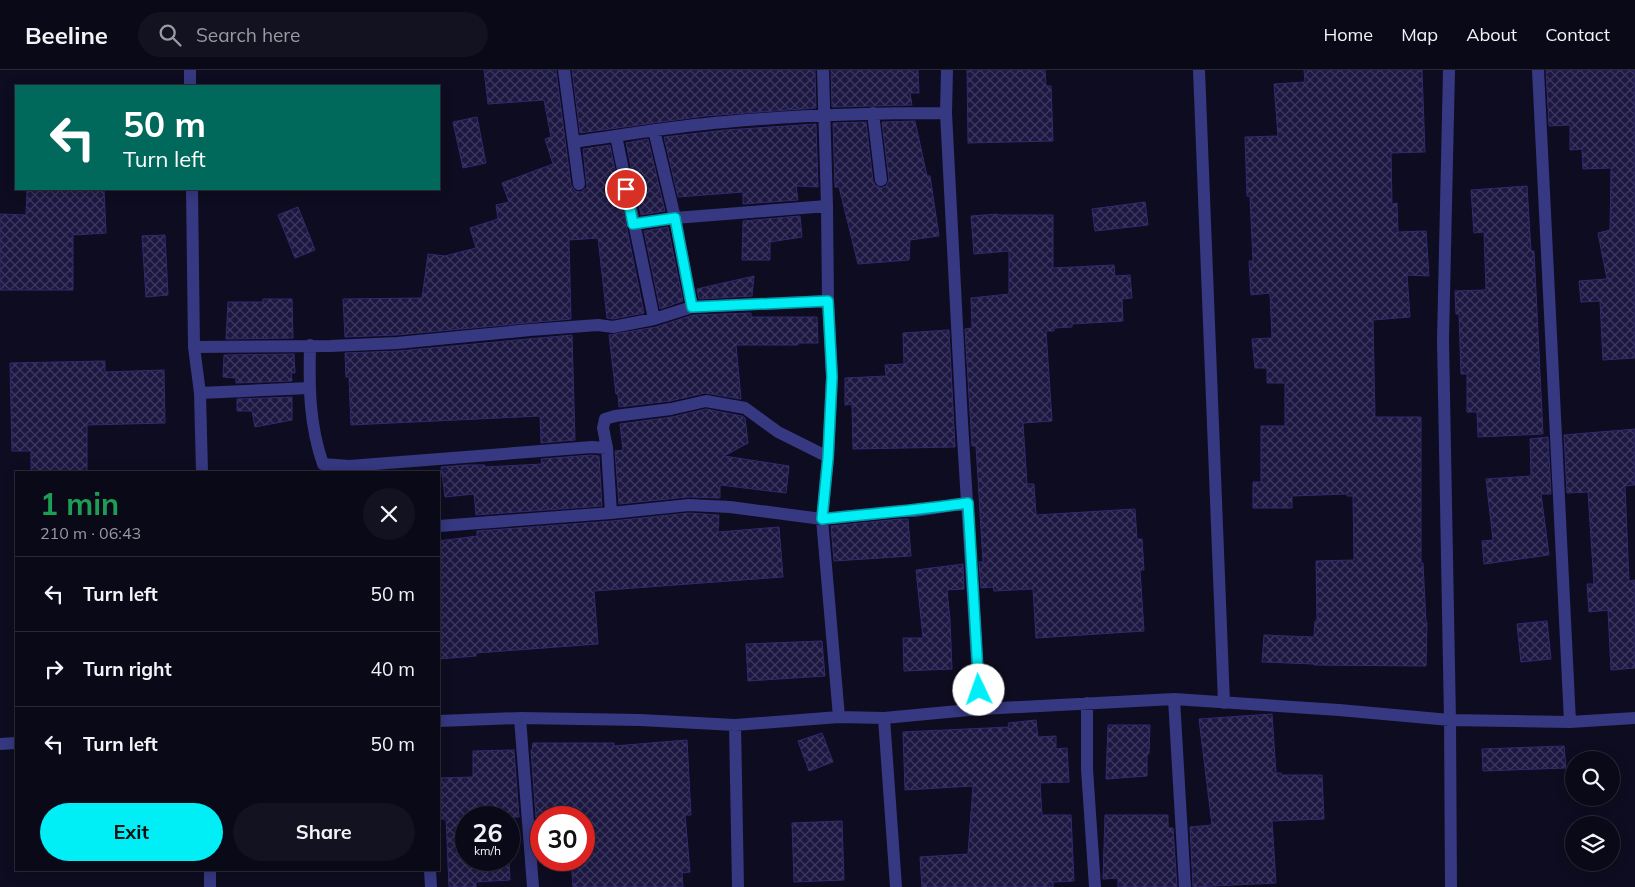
<!DOCTYPE html>
<meta charset="utf-8">
<style>
:root{--surface:#0a0918;--page:#131221;--text:#f1f3f6;--muted:#999aa2;--line:#2a2a37;--accent:#00eff7}
body{margin:0;font-family:Mulish,sans-serif;background:var(--page);color:var(--text);height:100vh;display:flex;flex-direction:column;font-size:19px;white-space:nowrap}
*{box-sizing:border-box;margin:0}
p{font-size:16px;color:var(--muted)}
.icon{flex:none;width:28px;height:28px;fill:none;stroke:currentColor;stroke-width:2;stroke-linecap:round;stroke-linejoin:round}
.map{position:relative;flex:1;overflow:hidden}
.details{position:absolute;left:15px;top:401px;width:425px;height:400px;display:flex;flex-direction:column;background:var(--surface);border-radius:0px;box-shadow:0 2px 12px #0003,0 0 0 1px var(--line)}
.details>*{flex:none}
.top-card{position:absolute;left:15px;top:15px;width:425px;height:105px;border-radius:0px;box-shadow:0 2px 12px #0003,0 0 0 1px var(--line);background:#00695c;color:#fff;overflow:hidden}
.buttons{position:absolute;left:1565px;top:681px;display:grid;gap:10px}
.buttons a{display:grid;place-items:center;width:55px;height:55px;border-radius:50%;background:var(--surface);box-shadow:0 2px 12px #0003,0 0 0 1px var(--line);font-size:25px}
.speed{position:absolute;left:455px;top:736px;display:flex;gap:10px;font-size:25px;font-weight:700;text-align:center}
.speed>*{display:grid;place-content:center;width:65px;height:65px;border-radius:50%;background:var(--surface);box-shadow:0 2px 12px #0003,0 0 0 1px var(--line);line-height:1}
.speed small{font-size:12px;font-weight:400}
.speed .limit{border:8px solid #d22;background:#fff;color:#111}
.pin{position:absolute;display:grid;place-items:center;width:42px;height:42px;color:#fff;margin:-21px;border:2px solid #fff;border-radius:50%;box-shadow:0 1px 5px #0007}
.me{position:absolute;width:55px;margin:-28px;rotate:357deg;stroke-linejoin:round;filter:drop-shadow(0 0 4px #0008)}
.turn{display:flex;align-items:center;gap:18px;height:105px;padding:0 25px;font-size:22px}
.turn .icon{width:65px;height:65px;stroke-width:2.5}
.turn b{display:block;font-size:35px;line-height:42px}
.round{display:grid;place-items:center;flex:none;width:52px;height:52px;border-radius:26px;background:var(--page)}
.headline{display:flex;align-items:center;justify-content:space-between;height:85px;padding:0 25px}
h1{font-size:30px;font-weight:700;line-height:38px;color:#1e9e55}
.button{display:flex;gap:10px;margin-top:auto;padding:10px 25px}
.button a{flex:1;height:58px;border-radius:30px;background:var(--accent);color:#111;font-size:20px;font-weight:700;line-height:58px;text-align:center}
.button a+a{background:var(--page);color:var(--text)}
ul{padding:0;list-style:none}
li{display:flex;align-items:center;gap:15px;height:75px;padding:0 25px;border-top:1px solid var(--line)}
li div{flex:1}
li b{display:block;font-size:19px}
li em{font-style:normal}
header{display:flex;align-items:center;gap:30px;box-sizing:border-box;height:70px;padding:0 25px;background:var(--surface);border-bottom:1px solid var(--line)}
header strong{font-size:24px}
nav{display:flex;gap:28px;margin-inline-start:auto;font-size:18px}
.search{width:350px;height:45px;background:var(--page);display:flex;align-items:center;gap:12px;box-sizing:border-box;padding:0 18px;border-radius:28px;color:var(--muted);font-size:19px}
.map>svg:first-child{display:block}
</style>
<header>
<strong>Beeline</strong>
<div class="search"><svg class="icon" aria-label="search" viewBox="0 0 24 24"><circle cx="10" cy="10" r="6"/><path d="M15 15l6 6"/></svg>Search here</div>
<nav><a>Home</a><a>Map</a><a>About</a><a>Contact</a></nav>
</header>
<div class="map">
<svg width="1635" height="817" viewBox="0 0 1635 817">
<defs>
<pattern id="building-cross-hatch" width="8" height="8" patternUnits="userSpaceOnUse" patternTransform="scale(1.25)"><rect width="8" height="8" fill="#1d1842"/><path d="M0 0l8 8M0 8l8-8" fill="none" stroke="#3d385e"/></pattern>
</defs>
<rect width="100%" height="100%" fill="#0e0c20"/>
<path fill="url(#building-cross-hatch)" stroke="#32296f" d="M484,0H556L571,115L575,121L581,122L587,117L583,79L610,75L644,243L613,249L607,248L598,168L569,170L571,249L396,265L345,267L343,229L422,228L428,184L445,186L476,178L470,158L498,149L496,135L509,132L502,113L553,94L545,69L551,67L544,30L488,34Z
M572,0H815L816,38L705,46L580,63Z
M831,0H918L919,23H910L912,35L832,37Z
M967,0H1045L1046,16H1051L1053,71L968,73Z
M1304,0H1422L1425,82L1391,83L1392,134L1397,133L1398,162L1426,161L1429,206L1407,205L1410,247L1373,250L1375,347H1421V493H1423L1426,552H1427L1426,596L1314,595V594L1262,592L1264,565L1314,567L1315,551H1317L1316,491L1354,490L1353,426H1347V424L1292,426V438H1253V412H1261V356H1285V313H1267V298H1255L1252,269L1272,268L1270,223L1251,225L1249,191H1253L1250,126H1247L1245,67L1278,66L1274,14L1305,12Z
M1546,0H1635V288L1603,290L1600,231L1581,232L1579,211L1607,209L1598,163L1610,160L1611,98L1583,99L1582,79L1570,80V55L1549,56Z
M477,47L486,93L463,98L453,52Z
M915,51L927,106H930L939,166L910,170L909,190L858,194L839,117H835L833,53L866,52L873,111L875,115L881,118L886,116L889,110L882,52Z
M816,54L818,117L796,116L798,130L743,134V122L678,127L664,67L726,60Z
M648,69L665,141L641,145L626,73Z
M1527,116L1531,181H1534L1543,364L1478,367L1477,342H1467V304H1461L1459,244H1456L1455,221L1486,220L1484,162L1474,163L1471,120Z
M27,119H104L106,163L73,165V220H0V144L26,145Z
M1145,132L1148,155L1095,161L1092,139Z
M298,137L315,180L295,188L278,145Z
M998,144V145H1053V198L1114,195L1115,206L1130,205L1132,228L1122,229L1123,251L1072,254V257L1054,258V261H1046L1052,351L1023,353L1027,414H1034L1036,445L1135,439L1137,469H1142L1144,500H1140L1144,561L1036,568L1033,519L994,521L993,517L981,518L979,492H983L976,376H972L965,259L972,258L971,228L1009,224V181L974,184L971,146Z
M800,146L802,167L770,172V190H742L743,151Z
M668,157L683,231L660,239L644,161Z
M165,165L168,225L146,227L142,166Z
M754,206L752,226L699,229L697,219Z
M263,229H292L293,268L226,269L228,232H263Z
M751,243V247H817L818,273H798V275H736L741,329L705,323L670,331L619,337L618,324H616L609,265L656,257L693,245Z
M949,260L955,377L853,379L852,334L845,335V308L886,306L885,295L904,294L903,263Z
M572,265L575,370L541,373L540,346L351,355L349,307H346L345,283L398,281Z
M294,284L295,303H291L292,311L236,313V308L223,307L224,285Z
M105,291V302L164,300L165,353L87,355V402L31,401V381H12L10,293Z
M292,327V350L255,357L252,341H237V329Z
M706,339L742,346L745,348L748,373L724,386L789,396L786,423L720,415V428L688,427L619,434L615,381L623,380L620,354L672,347Z
M1635,359V415L1625,416L1629,511L1635,510V598L1611,600L1608,540L1589,542L1587,514H1594L1588,422L1567,423L1564,365Z
M1548,367L1551,424H1541L1549,485L1484,494L1482,471L1493,470L1486,409L1531,406L1530,369Z
M592,385L599,386L602,436L476,445L474,424L445,427L441,397L466,395H485V397L542,394L541,389Z
M689,443L719,445L718,462L779,457L783,507L594,521L598,574L476,583V586L439,589V471L477,466V461L612,451Z
M900,449H908L911,486L834,491L831,456Z
M963,494L964,519L947,520L950,550L952,599L904,601L903,568H923L916,500Z
M1547,551L1551,589L1521,592L1517,554Z
M822,571L825,606L748,611L746,574Z
M1272,644L1276,703H1281V705H1322L1324,749L1272,751L1276,813L1193,817L1190,757L1212,755L1199,649Z
M1036,650L1038,667L1056,666V679L1067,678L1069,712L1040,713L1042,745H1071L1074,811L1053,812V817H922L920,787L968,784L973,716L905,720L903,662L1009,657L1008,653Z
M1108,655H1150L1149,684H1147V706L1106,709Z
M822,663L833,692L809,701L798,671Z
M687,670L691,745H685L690,802L682,803L683,817H573L571,790H584V748H536L531,680H532L533,673H614V676Z
M1564,676L1566,698L1483,701L1482,679Z
M514,680L519,747L466,748V790H509L510,810L476,812V817H449L446,749H439V708L473,707V681Z
M1105,745H1168V758H1173L1177,817H1118V808L1103,809Z
M842,751L844,810L794,812L792,753Z"/>
<g fill="none" stroke-linecap="round" stroke-linejoin="round">
<path stroke="#363881" stroke-width="12" d="M190,0V16
M564,0L579,114
M823,0L827,136L828,231L832,307L828,387L822,449L839,647
M947,0L946,43L962,352L980,639
M1199,0L1224,633
M1449,0L1443,270L1450,650L1451,817
M1538,0L1570,652
M873,43L881,110
M654,60L675,148L692,237
M616,66L654,249
M574,72C624,65 675,56 725,52C799,45 873,43 946,43
M192,119L194,277L200,323L202,402
M633,154L675,148L827,136
M310,275C309,316 309,354 323,394L349,396L592,377L607,378L603,358L605,349L615,346L671,339L706,331L745,338L778,362L828,387
M194,277L330,276L397,273L530,260L598,255L613,257L654,249L692,237L828,231
M200,323L309,318
M607,378L611,443
M439,456L611,443L689,435L730,437L822,449L900,441H914L968,433
M1174,629L1185,817
M1087,633V699L1095,817
M520,648L533,817
M884,648L896,817
M439,651L520,648L640,650L735,655L839,647L884,648L980,639L1174,629L1339,640L1450,650L1570,652L1635,648
M735,655L738,817
M0,674L16,673
M210,800V817
M430,800L431,817"/>
</g>
<g fill="none" stroke-linecap="round" stroke-linejoin="round">
<g stroke="#009ba1" stroke-width="12">
<path id="route" d="M626,119L633,154L675,148L692,237L828,231L832,307L828,388L822,449C871,444 919,440 968,433L979,620"/>
</g>
<use href="#route" stroke="#00eff7" stroke-width="9"/>
</g>
</svg>
<div class="buttons">
<a><svg class="icon" aria-label="search" viewBox="0 0 24 24"><circle cx="10" cy="10" r="6"/><path d="M15 15l6 6"/></svg></a>
<a><svg class="icon" aria-label="layers" viewBox="0 0 24 24"><path d="M12 4l9 5-9 5-9-5zM3 14l9 5 9-5"/></svg></a>
</div>
<div class="speed"><div>26<small>km/h</small></div><div class="limit">30</div></div>
<div class="pin" style="left:626px;top:119px;background:#d93025"><svg class="icon" aria-label="arrive" viewBox="0 0 24 24"><path d="M6 21V4h12l-3 4 3 4H6"/></svg></div>
<svg class="me" style="left:979px;top:620px" viewBox="-20 -20 40 40"><circle r="19" fill="#fff"/><path d="M0-13L10 11 0 6-10 11z" fill="#00eff7"/></svg>
<div class="top-card">
<div class="turn"><svg class="icon" aria-label="left" viewBox="0 0 24 24"><path d="M17 20v-9H6M10 6l-5 5 5 5"/></svg><div><b>50 m</b>Turn left</div></div>
</div>
<section class="details">
<div class="headline"><div><h1>1 min</h1><p>210 m · 06:43</p></div><a class="round"><svg class="icon" aria-label="close" viewBox="0 0 24 24"><path d="M6 6l12 12M18 6L6 18"/></svg></a></div>
<ul>
<li><svg class="icon" aria-label="left" viewBox="0 0 24 24"><path d="M17 20v-9H6M10 6l-5 5 5 5"/></svg><div><b>Turn left</b></div><em>50 m</em></li>
<li><svg class="icon" aria-label="right" viewBox="0 0 24 24"><path d="M7 20v-9h11M14 6l5 5-5 5"/></svg><div><b>Turn right</b></div><em>40 m</em></li>
<li><svg class="icon" aria-label="left" viewBox="0 0 24 24"><path d="M17 20v-9H6M10 6l-5 5 5 5"/></svg><div><b>Turn left</b></div><em>50 m</em></li>
</ul>
<div class="button"><a>Exit</a><a>Share</a></div>
</section>
</div>
